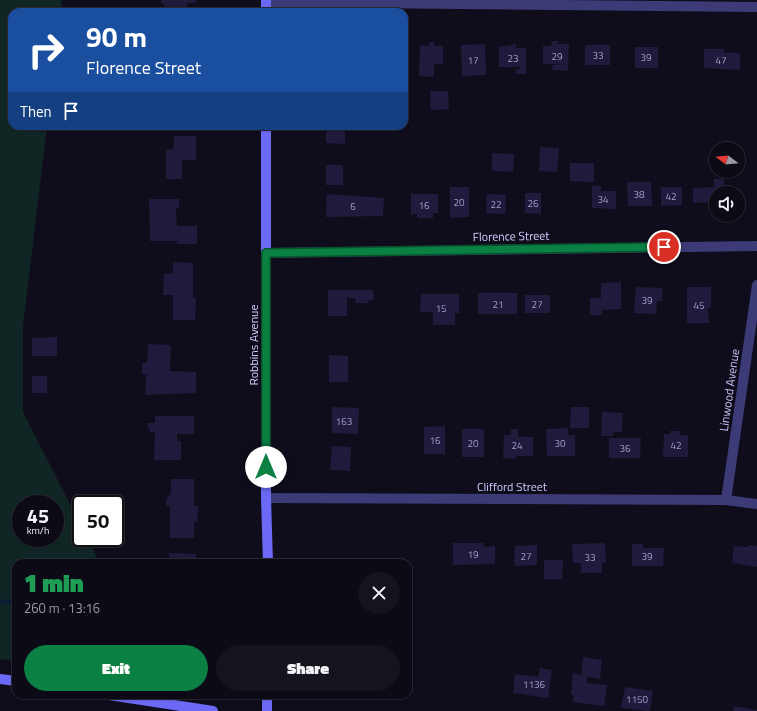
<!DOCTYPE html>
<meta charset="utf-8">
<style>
:root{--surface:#0b0a15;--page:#14131e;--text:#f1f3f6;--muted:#9a9aa0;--line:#2b2b34;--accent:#0b8043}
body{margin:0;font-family:"Titillium Web",sans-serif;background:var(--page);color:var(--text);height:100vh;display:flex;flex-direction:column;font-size:15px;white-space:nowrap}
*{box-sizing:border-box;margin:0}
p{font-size:13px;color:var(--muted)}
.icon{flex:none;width:22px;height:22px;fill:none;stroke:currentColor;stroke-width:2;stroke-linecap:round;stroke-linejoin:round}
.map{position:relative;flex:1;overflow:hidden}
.drawer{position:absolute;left:12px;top:559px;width:400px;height:140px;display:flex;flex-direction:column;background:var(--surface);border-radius:12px;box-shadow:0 1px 3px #0004,0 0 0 1px var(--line)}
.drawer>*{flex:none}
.top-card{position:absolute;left:8px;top:8px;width:400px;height:122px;border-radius:12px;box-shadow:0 1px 3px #0004,0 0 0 1px var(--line);background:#1a4fa0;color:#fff;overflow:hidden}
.needle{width:26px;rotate:286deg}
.fabs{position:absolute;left:709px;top:142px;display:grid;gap:8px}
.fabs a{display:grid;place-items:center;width:36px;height:36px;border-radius:50%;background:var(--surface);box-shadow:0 1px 3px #0004,0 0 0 1px var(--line);font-size:20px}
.speed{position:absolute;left:12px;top:495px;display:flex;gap:8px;font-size:20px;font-weight:700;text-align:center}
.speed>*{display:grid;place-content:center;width:52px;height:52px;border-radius:50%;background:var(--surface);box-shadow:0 1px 3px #0004,0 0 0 1px var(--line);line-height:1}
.speed small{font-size:10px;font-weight:400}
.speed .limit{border:2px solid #111;border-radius:6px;background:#fff;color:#111}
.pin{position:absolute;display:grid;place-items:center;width:34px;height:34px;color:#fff;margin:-17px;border:2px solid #fff;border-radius:50%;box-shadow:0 1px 4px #0007}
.me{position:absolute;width:44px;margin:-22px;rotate:0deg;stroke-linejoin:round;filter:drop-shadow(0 0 3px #0008)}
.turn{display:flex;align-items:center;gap:14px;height:84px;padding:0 12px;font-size:18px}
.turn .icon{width:52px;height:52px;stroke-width:2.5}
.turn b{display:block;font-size:28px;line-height:34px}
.then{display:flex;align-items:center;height:38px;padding:0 12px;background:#0003;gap:8px;font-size:15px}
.round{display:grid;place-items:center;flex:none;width:42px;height:42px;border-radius:21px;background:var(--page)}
.summary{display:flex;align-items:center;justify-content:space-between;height:68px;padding:0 12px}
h1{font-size:24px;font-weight:800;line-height:30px;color:#1e9e55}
.primary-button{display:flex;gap:8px;margin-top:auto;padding:8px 12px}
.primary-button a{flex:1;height:46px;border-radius:24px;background:var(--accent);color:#fff;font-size:16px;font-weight:800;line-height:46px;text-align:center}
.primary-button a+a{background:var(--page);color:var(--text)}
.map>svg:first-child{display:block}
</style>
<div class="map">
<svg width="757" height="711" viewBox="0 0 757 711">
<rect width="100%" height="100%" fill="#0f0d1c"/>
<path fill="#102625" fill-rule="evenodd" d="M0,0H62L61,12H12V126H47L23,326V412L81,526V538H87L100,563H16V661L0,659ZM21,504H55V538H21Z"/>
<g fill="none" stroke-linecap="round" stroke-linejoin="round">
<path stroke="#0b1c36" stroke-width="4.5" d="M0,602H16"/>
</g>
<path fill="#211a3c" d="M161,0H196V3H187V12H164V4L161,3Z
M552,41H558V44H569L568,71L552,70L553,65L562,64H543V46H551Z
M429,42H434V46H443V64H434V77L419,76L420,45L429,46Z
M485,44L486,75L462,76L461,45Z
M516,44V48H526V74H515L516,69H520V67H499V47Z
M585,45H610V65H585Z
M635,47H658V68H635Z
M704,49H724V53H740V70L704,68Z
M430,91H448L449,109L431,110Z
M326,126H345V144L326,143Z
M174,136H196V160H182V179H166V149L173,150Z
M540,147L559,148L557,172L539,171Z
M492,153L514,154L513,172L492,171Z
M570,163H594V182L570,181Z
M326,165H343V185H326Z
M724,178V189H721V193H716V202L693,203V188L714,187V179Z
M627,182H651L652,206H628Z
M592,185L601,186V191H616V209L592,208Z
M450,187H469V217L450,218Z
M661,187H682V205L661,206Z
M525,193H541V214L525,213Z
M327,194L384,198L383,216L326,217Z
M411,194H438V213H433V218H417V214H411Z
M487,194L506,195L505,214L486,213Z
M149,199H179V208H176L177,226H197V244H177V241H150Z
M173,262L193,263V298H196L195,320H173V295H163L164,274L173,273Z
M621,282V309L602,310V315H590V298H601V283Z
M636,287L663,288L662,301H657L656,314L634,313Z
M687,287H711V308H708L709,323H687Z
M328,290H373L374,300H369L368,303H355L356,298H347V316H328Z
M478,293H517V314H478Z
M421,294H459V313H455V325H433V312H420Z
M525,295H550V313H525Z
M57,337V356H32V338Z
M148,344L171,345L170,371L196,372V393L145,395L146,376L148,374H142V363H147Z
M329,355L348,356V382H329Z
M32,376H47V393H32Z
M332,407L359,408L358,434L332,433Z
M571,407H589V428H570Z
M602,412L623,413L622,432H614L613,436H601Z
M155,416H194V434H177V441H181V460H154L155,432H150L147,423H155Z
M445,426V454H424V427Z
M568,428V435H575V456H547L546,429Z
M462,429H484V457H462Z
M511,429H518V437H533V456H516V459L503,458L504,435H510Z
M670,431H681L680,435H688V457H663L664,434H670Z
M609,438H641L640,458H609Z
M332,446L351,447L350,471L330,470Z
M171,479H194V506H198L197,522H194V538H170V507L166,505V500L171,493Z
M453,543H483L484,547L495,546V564L453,565Z
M605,543L606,562L602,563V573H581V563H573L572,544Z
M632,544H643V548H664L663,566H632Z
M537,545V565L514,566L515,546Z
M749,545L757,546V567L732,563L734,546L748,547Z
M169,553L196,554V563H169Z
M544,560H563L562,579H544Z
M583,657L602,660L600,679L587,677V683L607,685L604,706L573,702L574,695H571L573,673L581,675Z
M540,668L552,670L548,698L513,693L515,674L538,677Z
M625,687L653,691L650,711L621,708Z
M734,706L757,710V711H733Z"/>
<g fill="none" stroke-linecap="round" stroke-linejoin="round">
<path stroke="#3c3b78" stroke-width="10" d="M266,2L757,7
M266,253L757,246
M266,498L726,500L757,504
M726,500L757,285"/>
<path stroke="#6b69f5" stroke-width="10" d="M266,12V0
M266,126V498L268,563
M0,679L16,681
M109,695L213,711
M267,711V695"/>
</g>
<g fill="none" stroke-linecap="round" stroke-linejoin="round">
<g stroke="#07532c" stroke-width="10">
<path id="route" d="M266,467V253L664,247"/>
</g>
<use href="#route" stroke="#0b8043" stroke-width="7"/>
</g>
<g text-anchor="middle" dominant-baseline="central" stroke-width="4" stroke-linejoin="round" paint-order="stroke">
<g font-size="10" fill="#a49fcc">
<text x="598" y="55">33</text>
<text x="557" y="56">29</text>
<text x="646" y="57">39</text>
<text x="513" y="58">23</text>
<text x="473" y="60">17</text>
<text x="721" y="60">47</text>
<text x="639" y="194">38</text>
<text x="671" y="196">42</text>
<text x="603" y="199">34</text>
<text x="459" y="202">20</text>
<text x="533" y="203">26</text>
<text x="496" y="204">22</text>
<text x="424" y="205">16</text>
<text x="353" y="206">6</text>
<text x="647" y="300">39</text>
<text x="498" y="304">21</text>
<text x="537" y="304">27</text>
<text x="699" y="305">45</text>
<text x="441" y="308">15</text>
<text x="344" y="421">163</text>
<text x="435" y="440">16</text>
<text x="473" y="443">20</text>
<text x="560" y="443">30</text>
<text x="517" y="445">24</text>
<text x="676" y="445">42</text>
<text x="625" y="448">36</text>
<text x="473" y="554">19</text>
<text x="526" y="556">27</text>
<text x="647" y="556">39</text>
<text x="590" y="557">33</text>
<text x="534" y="684">1136</text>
<text x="637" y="699">1150</text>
</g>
<g font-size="12" fill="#d0cbfc" stroke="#0f0d1c">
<text transform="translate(511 236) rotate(-1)">Florence Street</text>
<text transform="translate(253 345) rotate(-90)">Robbins Avenue</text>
<text transform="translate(729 390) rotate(-82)">Linwood Avenue</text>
<text x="512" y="486">Clifford Street</text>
</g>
</g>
</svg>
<div class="fabs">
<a><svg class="needle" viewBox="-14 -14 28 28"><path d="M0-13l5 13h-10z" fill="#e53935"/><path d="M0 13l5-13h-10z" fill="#9a9aa0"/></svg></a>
<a><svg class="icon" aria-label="sound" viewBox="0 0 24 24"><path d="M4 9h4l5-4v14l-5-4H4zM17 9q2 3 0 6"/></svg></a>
</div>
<div class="speed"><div>45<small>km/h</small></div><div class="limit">50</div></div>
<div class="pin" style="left:664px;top:247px;background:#d93025"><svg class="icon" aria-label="arrive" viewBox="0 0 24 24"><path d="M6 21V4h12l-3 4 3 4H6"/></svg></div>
<svg class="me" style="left:266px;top:467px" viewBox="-20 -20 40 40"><circle r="19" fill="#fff"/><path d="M0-13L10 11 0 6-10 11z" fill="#0b8043"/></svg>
<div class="top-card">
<div class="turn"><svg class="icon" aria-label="right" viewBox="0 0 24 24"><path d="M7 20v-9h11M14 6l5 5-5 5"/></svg><div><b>90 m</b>Florence Street</div></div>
<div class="then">Then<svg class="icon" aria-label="arrive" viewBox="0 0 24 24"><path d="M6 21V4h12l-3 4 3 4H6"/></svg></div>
</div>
<section class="drawer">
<div class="summary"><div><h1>1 min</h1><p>260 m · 13:16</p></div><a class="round"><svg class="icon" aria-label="close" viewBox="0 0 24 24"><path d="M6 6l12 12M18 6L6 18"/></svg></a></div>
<div class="primary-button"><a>Exit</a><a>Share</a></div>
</section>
</div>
